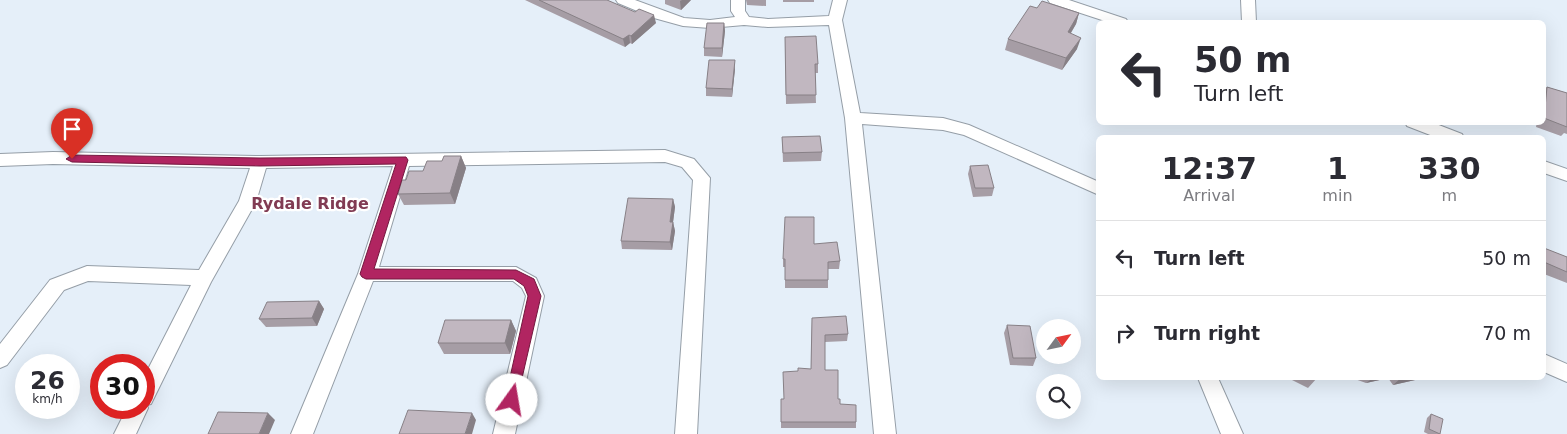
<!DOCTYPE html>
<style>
:root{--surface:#fff;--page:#f7f7f7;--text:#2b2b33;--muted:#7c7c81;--line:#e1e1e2}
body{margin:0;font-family:"DejaVu Sans",sans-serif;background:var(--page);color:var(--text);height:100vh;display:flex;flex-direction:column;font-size:19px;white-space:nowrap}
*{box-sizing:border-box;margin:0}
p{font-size:16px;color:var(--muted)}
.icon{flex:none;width:28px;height:28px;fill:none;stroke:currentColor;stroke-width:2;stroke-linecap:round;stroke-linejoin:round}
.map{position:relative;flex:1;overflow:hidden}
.drawer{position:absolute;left:1096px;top:135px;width:450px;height:245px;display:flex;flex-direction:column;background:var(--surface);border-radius:8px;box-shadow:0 5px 20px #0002}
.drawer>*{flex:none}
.banner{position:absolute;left:1096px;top:20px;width:450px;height:105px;border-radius:8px;box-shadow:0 5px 20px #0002;background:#fff;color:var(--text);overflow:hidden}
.needle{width:32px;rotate:57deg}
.tools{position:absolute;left:1036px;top:319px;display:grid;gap:10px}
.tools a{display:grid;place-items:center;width:45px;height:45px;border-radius:50%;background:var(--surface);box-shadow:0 5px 20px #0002;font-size:25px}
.speed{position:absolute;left:15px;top:354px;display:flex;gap:10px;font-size:25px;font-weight:700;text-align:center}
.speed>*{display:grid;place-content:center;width:65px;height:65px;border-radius:50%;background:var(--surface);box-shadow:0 5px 20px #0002;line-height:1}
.speed small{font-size:12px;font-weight:400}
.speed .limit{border:8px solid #d22;background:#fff;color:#111}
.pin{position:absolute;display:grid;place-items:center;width:42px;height:42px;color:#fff;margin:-51px -21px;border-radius:50% 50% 50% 0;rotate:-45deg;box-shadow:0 0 5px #0007}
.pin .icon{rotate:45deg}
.me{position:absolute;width:55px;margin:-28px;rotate:13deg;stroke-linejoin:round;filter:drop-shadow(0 0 4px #0008)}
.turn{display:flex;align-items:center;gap:18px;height:105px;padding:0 15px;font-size:22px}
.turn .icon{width:65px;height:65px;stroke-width:2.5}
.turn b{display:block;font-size:35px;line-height:42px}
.eta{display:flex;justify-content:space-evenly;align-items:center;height:85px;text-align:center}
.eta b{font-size:30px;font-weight:600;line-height:35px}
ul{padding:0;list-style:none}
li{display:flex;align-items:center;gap:15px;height:75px;padding:0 15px;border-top:1px solid var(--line)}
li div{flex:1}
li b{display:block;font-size:19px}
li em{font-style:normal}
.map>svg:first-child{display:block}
</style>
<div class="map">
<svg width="1567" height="434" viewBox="0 0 1567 434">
<rect width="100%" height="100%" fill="#e5eff9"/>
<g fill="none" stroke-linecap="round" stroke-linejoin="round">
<g stroke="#959ea7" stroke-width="2">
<path id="street" d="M616,0H635L684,18L710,20L735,17L731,11V0H745V11L749,17L768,19L829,16L833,0H847L842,20L860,113L943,118L969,125L1099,182V195L964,135L943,130L862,124L896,434H874L845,118L829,25L768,27L744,25L710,28L683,26L654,18L618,3Z
M1048,0H1069L1126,19L1128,22H1108L1050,3Z
M1241,0H1255L1256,22H1242Z
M1405,122H1431L1462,134L1464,138H1438L1407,126Z
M665,150L694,159L710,178L697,434H675L693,180L682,167L665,162L409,166L379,267H516L536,278L544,296L515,434H493L526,296L522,288L513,281H373L313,434H291L358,274L393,166L266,168L256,202L211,282L151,404L147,405L148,408L136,434H114L127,408H144V377L191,285L88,281L64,290L7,365L0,368V344L50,280L87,266L199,270L239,201L250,168L53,164L0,166V154L53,152L260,156Z
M1544,161L1567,169V181L1544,173Z
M1544,354L1567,364V382L1544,372Z
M1198,378H1218L1243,434H1221Z"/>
</g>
<use href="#street" fill="#fff" fill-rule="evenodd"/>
</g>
<path fill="#a69da5" d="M525,0H607L656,23L632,44L630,43L625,47Z
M665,0H691L681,10L665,4Z
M746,0H766V6L747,5Z
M783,0H814V2H783Z
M1037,8L1079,13L1076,24L1071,33L1077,49L1062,70L1005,50L1008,39Z
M724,23L725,31L722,57L704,56V48Z
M785,37L818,64V73H815L816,103L786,104Z
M735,69L732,97L706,96V88Z
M1547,87L1567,93V134L1564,133L1561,136L1536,127L1537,122H1544V90Z
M782,137L822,152L821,161L783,162Z
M461,156L466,168L455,204L404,205L398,194L406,180L442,161Z
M970,166L994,188L992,196L973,197L968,174Z
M673,199L675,207L673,222L675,231L672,250L622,249L621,241Z
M814,244L840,261L839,269H828V288H785V267H783V259Z
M1544,249L1567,257V283L1544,274Z
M319,301L324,309L317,326L266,327L259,319Z
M812,318L848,334L847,341L825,342V370L840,404L856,422V428H781V399H784L798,371L811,369Z
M511,320L516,331L510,354H444L438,343Z
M1007,325L1036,358L1033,366L1010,365L1004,333Z
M1288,378H1317L1308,388Z
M1352,378H1417L1415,380L1393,385L1388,378L1366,383Z
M1431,414L1440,434H1428L1424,432L1427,418Z"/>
<path fill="#878086" d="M682,0H691L681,10L680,1Z
M1079,13L1076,24L1064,44L1068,32Z
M654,15L656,23L632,44L631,36Z
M724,23L725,31L722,57V48Z
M629,35L630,43L625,47L623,39Z
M1081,38L1077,49L1062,70L1066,58Z
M735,60V69L732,97V89Z
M461,156L466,168L455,204L450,193Z
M673,199L675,207L672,230L670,222Z
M673,222L675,231L672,250L670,242Z
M319,301L324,309L317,326L312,318Z
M511,320L516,331L510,354L505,343Z
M1373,378H1389L1366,383Z
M1401,378H1417L1415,380L1393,385Z
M268,413L275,420L269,434H259Z
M472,413L476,420L472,434H465Z"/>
<path fill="#c1b7c0" stroke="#878086" d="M539,0H607L635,12L639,9L654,15L631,36L629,35L623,39Z
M1042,1L1079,13L1068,32L1081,38L1066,58L1008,39L1030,6L1037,8Z
M707,23H724L722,48H704Z
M816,36L818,64H815L816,95H786L785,37Z
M709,60H735L732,89L706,88Z
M1547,87L1567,93V127L1544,118Z
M820,136L822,152L783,153L782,137Z
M444,156H461L450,193L398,194L402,180H406L409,171H423L427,161H442Z
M988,165L994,188H975L970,166Z
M628,198L673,199L670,222H673L670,242L621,241Z
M785,217H814V244L837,242L840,261L828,262V280H785V259H783Z
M1544,248L1567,257V272L1544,262Z
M319,301L312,318L259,319L267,302Z
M846,316L848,334L825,335V370H838V399H840V404L856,405V422H781V399H784L783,372L798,371V368L811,369L812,318Z
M445,320H511L505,343H438Z
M1007,325L1030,326L1036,358H1013Z
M408,410L472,413L465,434H399Z
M218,412L268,413L259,434H208Z
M1431,414L1443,419L1440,434L1429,429Z"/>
<path fill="#b12561" stroke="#73183f" d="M72,155L260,158L406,157L408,160L374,269L516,270L534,279L541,296L516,404L512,406L507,404L505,400L528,296L524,286L514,279H366L362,277L360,274L396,164L260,166L72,162L66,159Z"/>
<g text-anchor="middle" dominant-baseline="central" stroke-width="4.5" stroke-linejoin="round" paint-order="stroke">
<g font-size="16" font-weight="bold" fill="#813b53" stroke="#fff">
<text x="310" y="203">Rydale Ridge</text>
</g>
</g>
</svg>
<div class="tools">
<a><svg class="needle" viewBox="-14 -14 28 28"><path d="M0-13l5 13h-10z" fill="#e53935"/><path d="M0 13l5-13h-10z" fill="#7c7c81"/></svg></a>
<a><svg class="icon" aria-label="search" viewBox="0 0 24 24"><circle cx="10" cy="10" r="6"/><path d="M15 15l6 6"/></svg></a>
</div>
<div class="speed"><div>26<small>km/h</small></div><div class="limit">30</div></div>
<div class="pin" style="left:72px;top:159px;background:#d93025"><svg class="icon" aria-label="arrive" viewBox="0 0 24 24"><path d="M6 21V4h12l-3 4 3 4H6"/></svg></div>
<svg class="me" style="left:512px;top:400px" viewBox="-20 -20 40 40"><circle r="19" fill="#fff"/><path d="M0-13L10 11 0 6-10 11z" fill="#b12561"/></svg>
<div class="banner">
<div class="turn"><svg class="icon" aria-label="left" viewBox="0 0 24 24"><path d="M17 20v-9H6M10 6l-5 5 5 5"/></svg><div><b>50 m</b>Turn left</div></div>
</div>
<section class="drawer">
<div class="eta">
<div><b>12:37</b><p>Arrival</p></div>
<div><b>1</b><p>min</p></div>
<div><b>330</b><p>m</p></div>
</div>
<ul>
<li><svg class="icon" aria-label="left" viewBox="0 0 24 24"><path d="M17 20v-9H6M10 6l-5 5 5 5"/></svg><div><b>Turn left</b></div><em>50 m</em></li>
<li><svg class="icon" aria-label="right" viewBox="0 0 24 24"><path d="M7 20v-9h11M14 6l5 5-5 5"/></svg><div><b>Turn right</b></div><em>70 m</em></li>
</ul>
</section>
</div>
